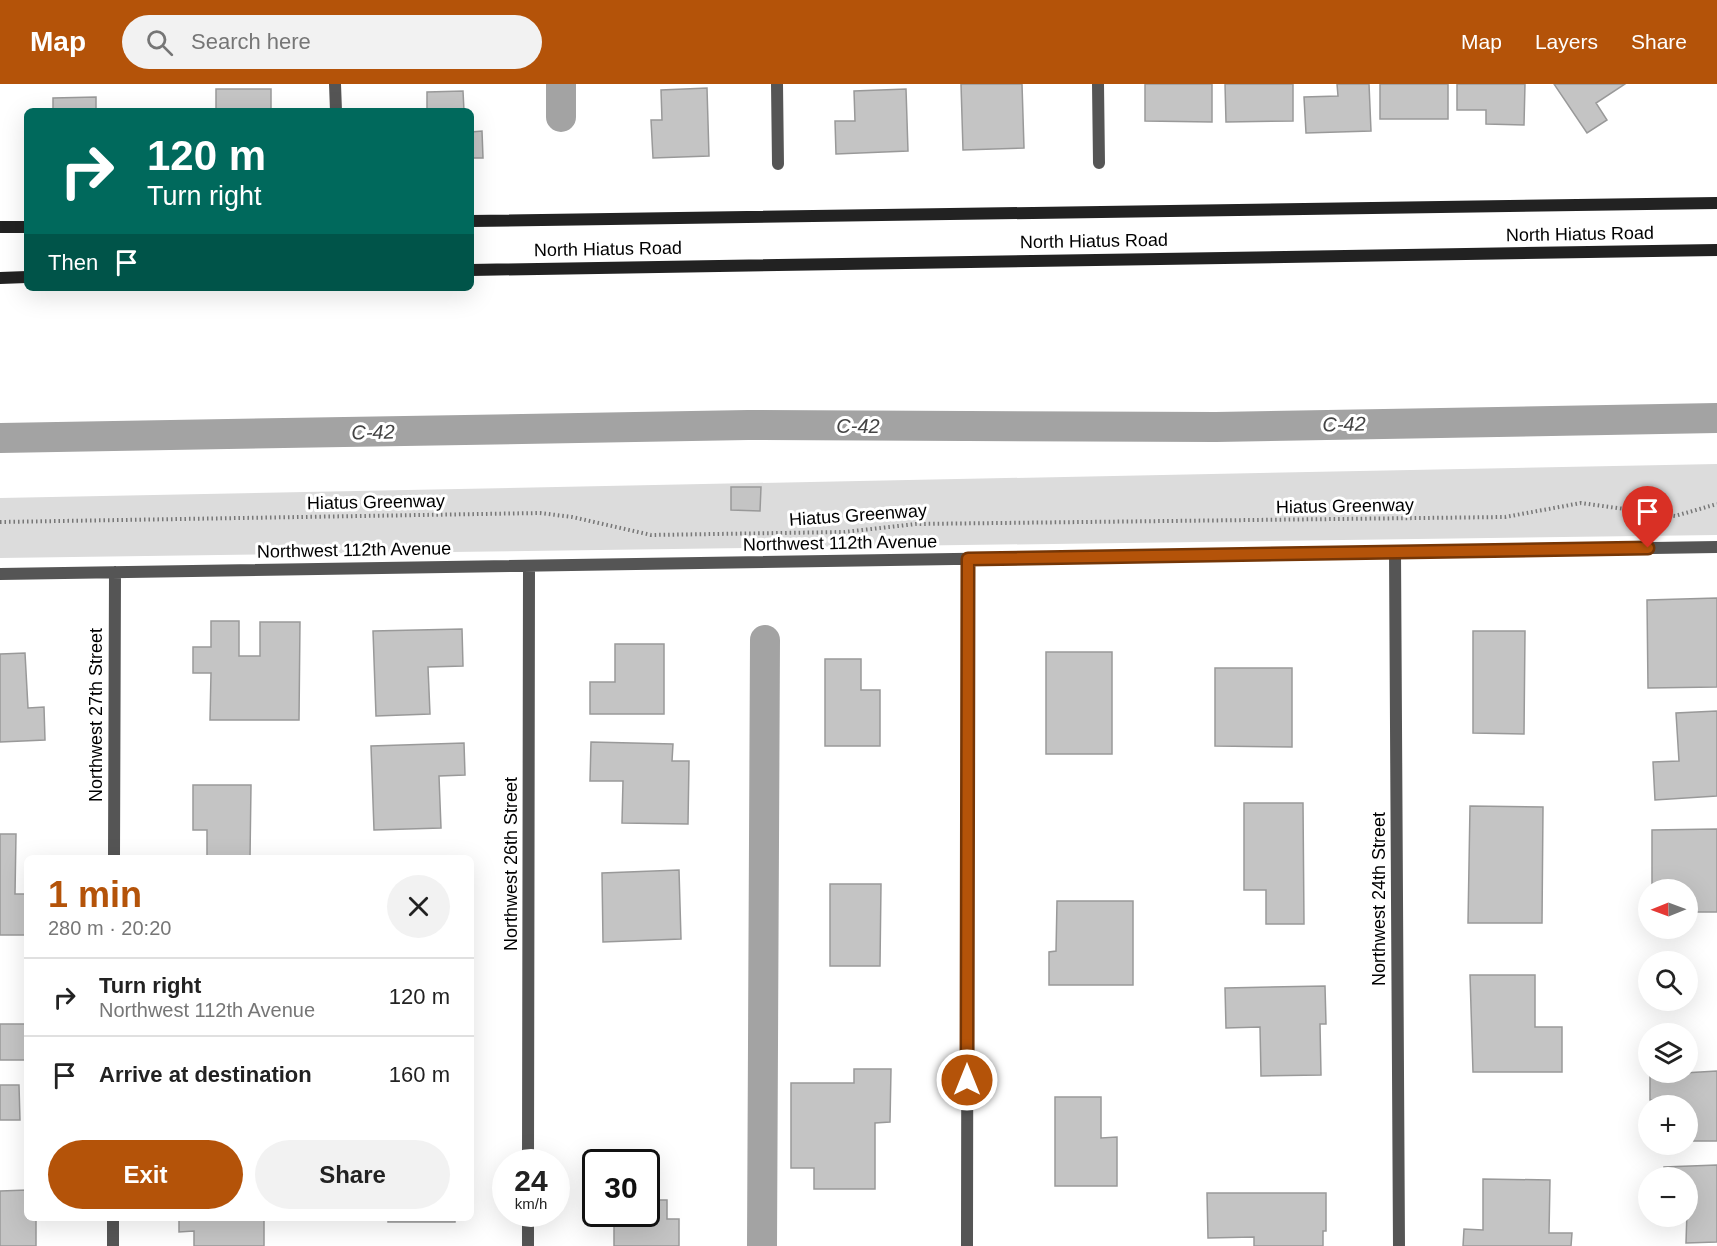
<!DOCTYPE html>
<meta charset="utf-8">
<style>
:root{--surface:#fff;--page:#f2f2f2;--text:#222;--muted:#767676;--line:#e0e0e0;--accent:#b45309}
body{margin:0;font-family:Helvetica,sans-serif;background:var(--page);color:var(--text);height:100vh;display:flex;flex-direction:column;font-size:22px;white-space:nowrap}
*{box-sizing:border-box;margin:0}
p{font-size:20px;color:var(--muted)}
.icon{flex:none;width:33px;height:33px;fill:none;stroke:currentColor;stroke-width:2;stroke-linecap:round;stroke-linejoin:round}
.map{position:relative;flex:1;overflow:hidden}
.drawer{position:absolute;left:24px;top:771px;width:450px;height:366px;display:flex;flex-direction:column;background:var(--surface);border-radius:9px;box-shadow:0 6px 24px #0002}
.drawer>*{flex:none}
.top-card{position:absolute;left:24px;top:24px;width:450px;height:183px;border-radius:9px;box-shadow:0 6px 24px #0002;background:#00695c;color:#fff;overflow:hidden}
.needle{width:39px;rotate:269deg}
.buttons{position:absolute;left:1638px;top:795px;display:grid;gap:12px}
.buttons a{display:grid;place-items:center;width:60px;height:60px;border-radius:50%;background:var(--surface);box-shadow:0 6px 24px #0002;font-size:30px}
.speed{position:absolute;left:492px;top:1065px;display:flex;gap:12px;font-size:30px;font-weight:700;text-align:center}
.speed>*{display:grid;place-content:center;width:78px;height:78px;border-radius:50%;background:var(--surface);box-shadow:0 6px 24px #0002;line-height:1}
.speed small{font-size:15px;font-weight:400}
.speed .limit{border:3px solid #111;border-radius:9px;background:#fff;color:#111}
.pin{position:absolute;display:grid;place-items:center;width:51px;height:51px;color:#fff;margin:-62px -26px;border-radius:50% 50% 50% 0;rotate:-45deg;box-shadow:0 0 6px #0007}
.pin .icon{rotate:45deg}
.me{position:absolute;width:66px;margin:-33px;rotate:0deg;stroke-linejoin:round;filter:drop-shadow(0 0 4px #0008)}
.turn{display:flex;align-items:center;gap:21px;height:126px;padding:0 24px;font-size:27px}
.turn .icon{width:78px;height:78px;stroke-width:2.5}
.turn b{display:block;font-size:42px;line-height:51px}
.then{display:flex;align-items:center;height:57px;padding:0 24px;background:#0003;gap:12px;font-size:22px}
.round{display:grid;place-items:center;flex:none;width:63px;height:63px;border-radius:32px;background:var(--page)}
.summary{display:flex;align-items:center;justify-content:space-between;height:102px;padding:0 24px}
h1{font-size:36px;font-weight:600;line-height:45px;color:var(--accent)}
.button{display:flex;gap:12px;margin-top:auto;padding:12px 24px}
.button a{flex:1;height:69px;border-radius:36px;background:var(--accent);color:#fff;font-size:24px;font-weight:600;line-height:69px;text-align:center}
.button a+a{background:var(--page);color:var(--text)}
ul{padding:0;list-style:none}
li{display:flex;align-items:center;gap:18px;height:78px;padding:0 24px;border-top:2px solid var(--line)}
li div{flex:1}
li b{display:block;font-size:22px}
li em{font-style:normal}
header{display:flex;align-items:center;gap:36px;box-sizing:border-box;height:84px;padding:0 30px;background:var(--accent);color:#fff}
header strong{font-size:28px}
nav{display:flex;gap:33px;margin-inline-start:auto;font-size:21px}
.search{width:420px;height:54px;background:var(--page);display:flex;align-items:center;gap:15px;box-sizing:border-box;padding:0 21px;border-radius:33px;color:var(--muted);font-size:22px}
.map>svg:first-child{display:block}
</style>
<header>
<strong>Map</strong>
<div class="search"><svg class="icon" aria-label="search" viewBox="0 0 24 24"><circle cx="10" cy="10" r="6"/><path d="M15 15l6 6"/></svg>Search here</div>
<nav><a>Map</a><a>Layers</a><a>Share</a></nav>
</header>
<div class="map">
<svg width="1717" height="1162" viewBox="0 0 1717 1162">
<rect width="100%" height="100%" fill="#fff"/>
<path fill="#dcdcdc" d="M1717,380V451L0,474V414Z"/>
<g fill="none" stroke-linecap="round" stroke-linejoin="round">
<path stroke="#a3a3a3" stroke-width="30" d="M561,0V33
M0,354L748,341L1216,343L1717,334
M762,1162L765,556"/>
</g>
<path fill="#c4c4c4" stroke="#999" stroke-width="1.5" d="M961,0H1022L1024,64L963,66Z
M1145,0H1212V38L1145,37Z
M1225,0H1293V37L1226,38Z
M1337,0H1369L1371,47L1306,49L1304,13L1338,12Z
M1380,0H1448V35H1380Z
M1457,0H1525L1524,41L1486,40V26H1457Z
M1554,0H1625L1596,19L1607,36L1587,49Z
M707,4L709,72L653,74L651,36H662L661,6Z
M216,5H271V27H216Z
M906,5L908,67L836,70L835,37H855L854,7Z
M463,7L464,27H427V8Z
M96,13V27H53V14Z
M482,47L483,74H471V48Z
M731,403H761L760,427L731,426Z
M1717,514V603L1648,604L1647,516Z
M211,537H239V572H260V538H300L299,636H210L211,589H193V563H211Z
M462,545L463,582L428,583L430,630L376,632L373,547Z
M1473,547H1525L1524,650L1473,649Z
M615,560H664V630H590V598H615Z
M1046,568H1112V670H1046Z
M25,569L28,624L44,623L45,656L0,658V570Z
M825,575H861V606H880V662H825Z
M1215,584H1292V663L1215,662Z
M1717,627V712L1655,716L1653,678L1679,677L1676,629Z
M591,658L673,660L672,677H689L688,740L622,739L623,697H590Z
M464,659L465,691L439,692L441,744L374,746L371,662Z
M193,701H251L250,774H207V746H193Z
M1244,719H1303L1304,840H1266V806H1244Z
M1470,722L1543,723L1542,839H1468Z
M1717,745V828H1688V806H1652V746Z
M0,750H16L15,810H27V851H0Z
M679,786L681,855L603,858L602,789Z
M830,800H881L880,882H830Z
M1057,817H1133V901H1049V868L1056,867Z
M1470,891H1535V943H1562V988H1473Z
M1325,902L1326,940H1320L1321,991L1261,992L1260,943L1226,944L1225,904Z
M0,940H27V976H0Z
M854,985H891L890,1038L875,1039V1105H814V1084H791V999H854Z
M1717,987V1057H1688V1022H1673V1015L1650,1016V991Z
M0,1001H19L20,1036H0Z
M1055,1013H1101V1054L1117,1053V1102H1055Z
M1717,1081V1158L1686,1159L1688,1094H1664V1083Z
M1483,1095L1550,1096L1549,1149H1572L1571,1162H1463L1464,1145L1483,1146Z
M27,1106V1134H36V1162H0V1107Z
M1207,1109H1326V1147H1323V1162H1254V1153L1208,1154Z
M646,1116H667V1135H679V1162H614V1130H646Z
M179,1134H264V1162H194V1147L179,1148Z
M388,1134H455V1138H388Z"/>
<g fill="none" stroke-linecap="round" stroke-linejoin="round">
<path stroke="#777" stroke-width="4" stroke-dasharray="1.5 3" stroke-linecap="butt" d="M0,438L540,429L572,433L651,451L844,448L916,440L1505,433L1581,419L1675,432L1717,420"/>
<path stroke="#555" stroke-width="12" d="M335,0L336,27
M777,0L778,80
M1098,0L1099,79
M1395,467L1399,1162
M0,490L1717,463
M114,774L115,488
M528,1078L529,482
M113,1162V1134
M528,1162V1130
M967,1162L968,475"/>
<path stroke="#222" stroke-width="12" d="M471,137L1717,119
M0,143H27
M471,186L1717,166
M0,194L27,193"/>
</g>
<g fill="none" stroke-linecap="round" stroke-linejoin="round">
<g stroke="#753606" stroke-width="15">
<path id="route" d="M967,996L968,475L1648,464"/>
</g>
<use href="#route" stroke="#b45309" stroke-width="10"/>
</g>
<g text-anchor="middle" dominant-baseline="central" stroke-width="6" stroke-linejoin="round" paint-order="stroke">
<g font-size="18" fill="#000" stroke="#fff">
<text transform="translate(1580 150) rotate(-1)">North Hiatus Road</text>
<text transform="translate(1094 157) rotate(-1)">North Hiatus Road</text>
<text transform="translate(608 165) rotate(-1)">North Hiatus Road</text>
<text transform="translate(376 418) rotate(-1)">Hiatus Greenway</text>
<text transform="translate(1345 422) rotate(-1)">Hiatus Greenway</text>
<text transform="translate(858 431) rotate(-4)">Hiatus Greenway</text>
<text transform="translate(840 459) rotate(-1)">Northwest 112th Avenue</text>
<text transform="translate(354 466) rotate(-1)">Northwest 112th Avenue</text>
<text transform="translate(96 631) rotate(-90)">Northwest 27th Street</text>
<text transform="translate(511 780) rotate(-90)">Northwest 26th Street</text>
<text transform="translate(1379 815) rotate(-90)">Northwest 24th Street</text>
</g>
<g font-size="20" font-style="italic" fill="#444" stroke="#fff">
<text transform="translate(1344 340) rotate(-1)">C-42</text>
<text x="858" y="342">C-42</text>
<text transform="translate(373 348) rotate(-1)">C-42</text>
</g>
</g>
</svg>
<div class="buttons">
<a><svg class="needle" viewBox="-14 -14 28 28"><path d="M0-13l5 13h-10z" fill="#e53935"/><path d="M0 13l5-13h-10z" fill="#767676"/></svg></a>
<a><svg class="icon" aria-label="search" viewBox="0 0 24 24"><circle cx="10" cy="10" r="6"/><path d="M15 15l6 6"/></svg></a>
<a><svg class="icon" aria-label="layers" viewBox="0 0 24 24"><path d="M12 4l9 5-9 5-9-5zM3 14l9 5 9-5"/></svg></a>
<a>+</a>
<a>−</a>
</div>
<div class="speed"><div>24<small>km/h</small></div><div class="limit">30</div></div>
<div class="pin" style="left:1648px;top:464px;background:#d93025"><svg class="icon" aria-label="arrive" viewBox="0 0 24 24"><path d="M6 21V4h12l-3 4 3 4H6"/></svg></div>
<svg class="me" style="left:967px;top:996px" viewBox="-20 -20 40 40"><circle r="17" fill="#b45309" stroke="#fff" stroke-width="3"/><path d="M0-11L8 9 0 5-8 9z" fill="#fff"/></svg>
<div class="top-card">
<div class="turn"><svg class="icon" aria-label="right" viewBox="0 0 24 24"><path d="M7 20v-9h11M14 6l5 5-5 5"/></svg><div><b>120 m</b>Turn right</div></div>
<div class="then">Then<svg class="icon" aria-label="arrive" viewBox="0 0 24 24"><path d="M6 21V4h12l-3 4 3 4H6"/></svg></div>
</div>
<section class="drawer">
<div class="summary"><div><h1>1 min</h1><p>280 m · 20:20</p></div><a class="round"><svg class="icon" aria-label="close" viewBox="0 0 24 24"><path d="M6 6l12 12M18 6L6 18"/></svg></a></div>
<ul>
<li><svg class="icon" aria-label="right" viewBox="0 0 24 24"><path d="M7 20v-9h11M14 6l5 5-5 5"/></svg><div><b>Turn right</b><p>Northwest 112th Avenue</p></div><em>120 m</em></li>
<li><svg class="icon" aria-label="arrive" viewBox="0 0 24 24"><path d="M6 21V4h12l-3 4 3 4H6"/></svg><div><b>Arrive at destination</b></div><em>160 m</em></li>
</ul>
<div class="button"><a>Exit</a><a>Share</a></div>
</section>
</div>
